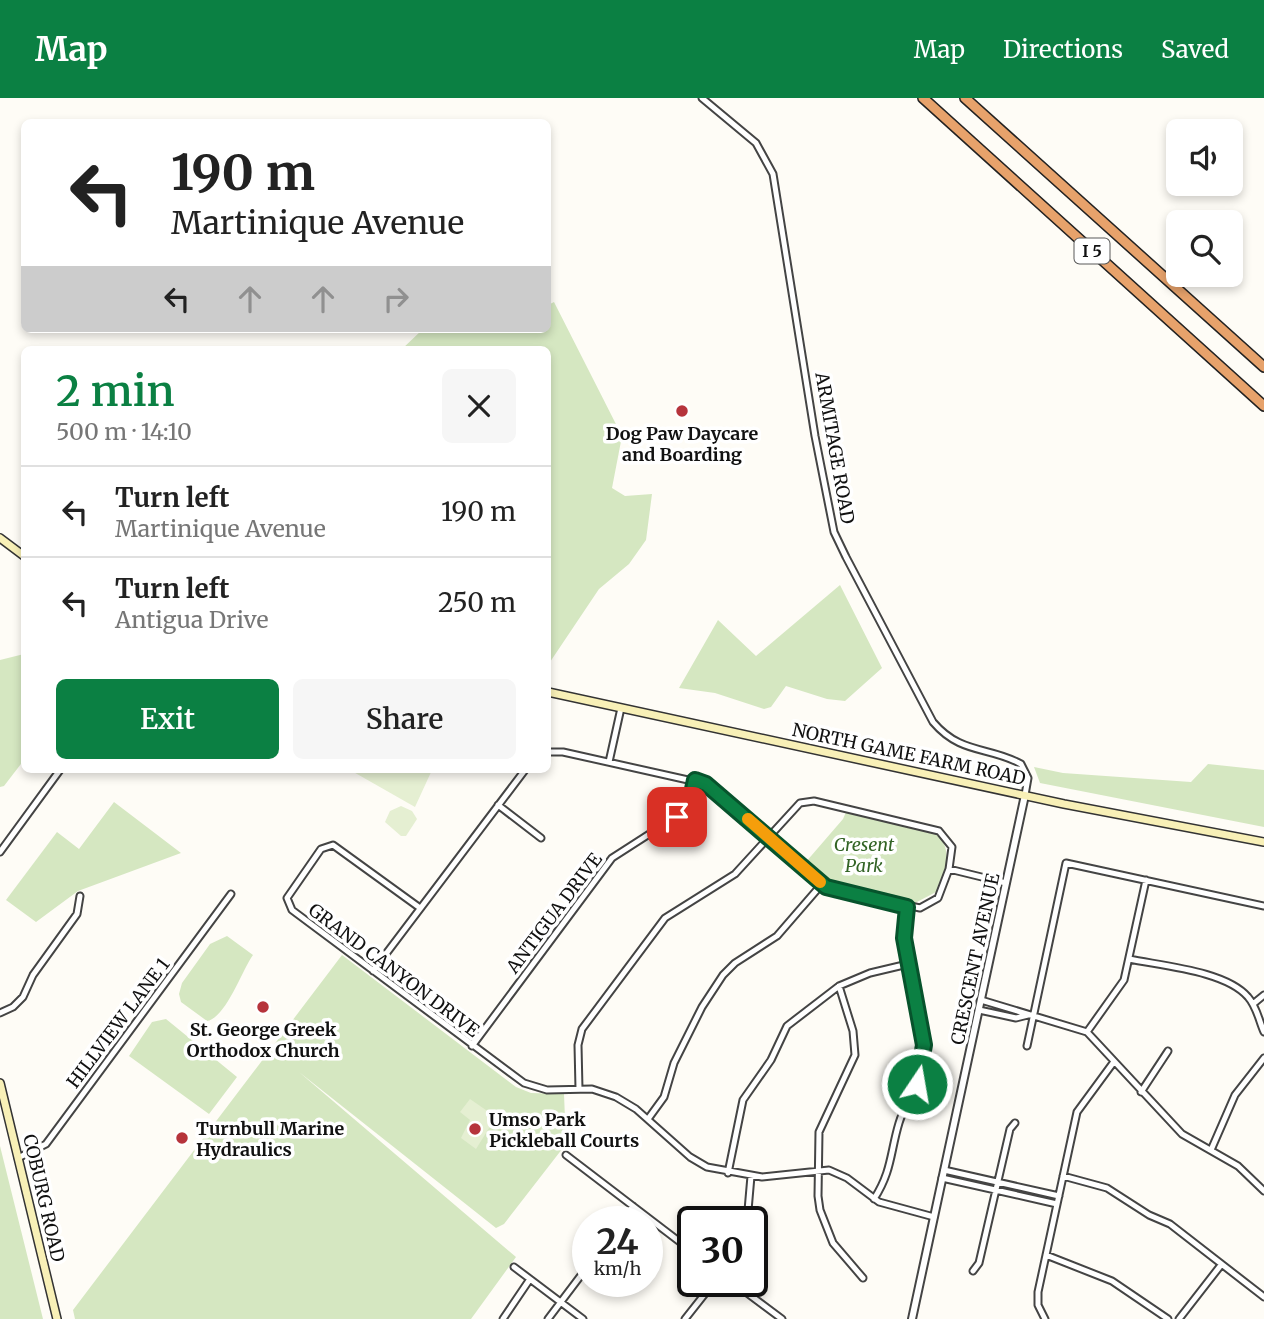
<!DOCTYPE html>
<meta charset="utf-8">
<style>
:root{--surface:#fff;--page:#f6f6f6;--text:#222;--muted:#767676;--line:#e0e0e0;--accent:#0b8043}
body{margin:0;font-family:Merriweather,serif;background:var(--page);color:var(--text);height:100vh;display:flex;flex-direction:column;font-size:26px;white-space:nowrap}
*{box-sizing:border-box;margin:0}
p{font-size:23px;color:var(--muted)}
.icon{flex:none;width:38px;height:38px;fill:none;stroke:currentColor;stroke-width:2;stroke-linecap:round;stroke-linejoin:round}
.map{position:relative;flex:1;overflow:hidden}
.sheet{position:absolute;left:21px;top:248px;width:530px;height:427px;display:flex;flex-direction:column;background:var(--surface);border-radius:10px;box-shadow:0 4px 10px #0003}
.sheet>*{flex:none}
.guide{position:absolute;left:21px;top:21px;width:530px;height:214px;border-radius:10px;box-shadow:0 4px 10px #0003;background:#fff;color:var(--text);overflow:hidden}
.buttons{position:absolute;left:1166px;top:21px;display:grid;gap:14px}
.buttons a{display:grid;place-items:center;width:77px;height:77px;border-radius:10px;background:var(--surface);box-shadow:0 4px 10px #0003;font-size:35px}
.speed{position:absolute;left:572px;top:1108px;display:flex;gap:14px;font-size:35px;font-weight:700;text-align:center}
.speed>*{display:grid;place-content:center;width:91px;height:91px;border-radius:50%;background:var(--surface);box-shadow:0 4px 10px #0003;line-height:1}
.speed small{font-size:18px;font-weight:400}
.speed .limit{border:4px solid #111;border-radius:10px;background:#fff;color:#111}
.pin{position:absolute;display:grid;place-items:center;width:60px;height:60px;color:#fff;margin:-30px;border-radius:14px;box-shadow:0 4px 10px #0006}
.me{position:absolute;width:77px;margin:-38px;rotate:12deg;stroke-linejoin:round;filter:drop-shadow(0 0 5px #0008)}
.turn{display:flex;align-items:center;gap:24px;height:147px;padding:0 35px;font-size:32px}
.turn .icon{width:91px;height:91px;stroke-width:2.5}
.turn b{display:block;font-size:49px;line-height:60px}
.lanes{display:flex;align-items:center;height:66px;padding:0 35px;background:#0003;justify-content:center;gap:35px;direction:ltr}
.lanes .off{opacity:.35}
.round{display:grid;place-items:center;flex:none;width:74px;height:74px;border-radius:10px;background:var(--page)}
.overview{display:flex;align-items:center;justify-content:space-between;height:119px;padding:0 35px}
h1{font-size:42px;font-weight:600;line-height:52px;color:var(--accent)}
.cta{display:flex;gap:14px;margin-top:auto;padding:14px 35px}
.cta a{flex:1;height:80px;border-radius:10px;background:var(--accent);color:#fff;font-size:28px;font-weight:600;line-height:80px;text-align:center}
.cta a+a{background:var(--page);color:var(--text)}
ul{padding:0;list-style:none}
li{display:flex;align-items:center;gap:21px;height:91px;padding:0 35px;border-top:2px solid var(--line)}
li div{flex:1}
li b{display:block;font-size:26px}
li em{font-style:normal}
header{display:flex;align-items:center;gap:42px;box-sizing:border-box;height:98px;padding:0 35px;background:var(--accent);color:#fff}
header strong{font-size:33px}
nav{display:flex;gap:38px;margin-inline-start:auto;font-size:24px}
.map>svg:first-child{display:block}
</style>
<header>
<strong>Map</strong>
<nav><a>Map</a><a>Directions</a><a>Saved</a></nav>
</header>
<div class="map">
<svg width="1264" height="1221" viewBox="0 0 1264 1221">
<rect width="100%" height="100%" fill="#fefcf6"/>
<path fill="#d5e7c1" d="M554,204L622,338L612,390L625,398L652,396L646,442L629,466L599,491L548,567V252H401L423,231H548V207Z
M840,487L882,570L845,603L827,601L786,588L771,609L764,611L715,595L679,590L718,522L756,558Z
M24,556V662L4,688L0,689V562Z
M1208,666L1264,672V729L1040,685L1034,669L1063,675L1191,684Z
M114,704L181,755L78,793L36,824L6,802L57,734L79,751Z
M846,714L937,736C953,751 947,778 936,794L915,805L833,788L805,765L843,721Z
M227,838L253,857C242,872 226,920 207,923L181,904L179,896L182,885L210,846Z
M342,857L516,989L531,995L564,996L566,1046L504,1126L496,1130L299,974L516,1159L471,1221H75L73,1212Z
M166,921L237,979L209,1016L129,958L152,924Z
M0,1048L43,1221H0Z"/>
<path fill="#e5efd2" d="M350,672H432L415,709Z
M401,708L412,713L417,721L406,738H401L385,724L390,713Z
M470,1001L496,1019L476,1051L461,1040L470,1022L460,1014Z"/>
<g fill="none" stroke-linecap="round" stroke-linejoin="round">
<g stroke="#444" stroke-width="9">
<path id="minor" d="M702,0L756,45L773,76L815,338L834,434L846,459L933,624C961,657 989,648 1021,666L1028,680L1025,697
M548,654H563L706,686L832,791L920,810L938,800L949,771L1006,785
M609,664L621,610
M498,707L541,740
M0,754L60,672
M420,810L333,747L321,751L287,800L292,812L524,985L547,992L592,991L616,999L636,1011L690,1059L707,1069L762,1079L829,1072L847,1080L879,1104L934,1119
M1129,861C1163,868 1226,873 1248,899C1257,909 1259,923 1264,934
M373,873L525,672
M839,888L853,933L855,957L819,1034L818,1098L820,1112L833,1145L863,1180
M981,902L1087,934L1182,1036L1238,1068L1264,1093
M1253,906L1264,897
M979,912L1016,920L1028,917
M0,915L13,909L23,899L33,877L77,816L80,798
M1087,934L1124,882L1146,782
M472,948L612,760L682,715L690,705L695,683
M1027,948L1066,765L1264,808
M579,991L578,947L582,931L665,820L735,776L800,705L814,703L939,733L952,749L949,771
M1141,994L1168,953
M648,1021L664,999L674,965L702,909L723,877L735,865L777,838L822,786
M1211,1052L1235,997L1264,960
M566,1057L693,1154
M18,1060L46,1046L231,796
M944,1072L1059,1098
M728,1075L743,1002L771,962L787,928L839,888L870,875L908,866
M1063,1078L1107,1090L1149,1117L1170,1126L1264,1199
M942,1080L1057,1106
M874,1101C892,1073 890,1055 899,1025C907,999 926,977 924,948C921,900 899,857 907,809
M622,1124L633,1108
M747,1124L751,1078
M752,1140H753
M1046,1157L1112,1183L1168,1221
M514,1169L583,1221
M973,1173L979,1165L1010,1031L1015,1025
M731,1183L782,1221
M503,1221L530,1181
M548,1221L588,1168
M685,1221L715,1183
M1045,1221L1038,1207V1194L1077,1014L1113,965
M1179,1221L1221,1167"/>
</g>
<g stroke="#444" stroke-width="10">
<path id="tertiary" d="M912,1221L1025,697"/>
</g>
<g stroke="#333" stroke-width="10">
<path id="secondary" d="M0,440L24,458
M548,594L1064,706L1264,744
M0,985L57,1221"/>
</g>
<g stroke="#222" stroke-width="12">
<path id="motorway" d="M923,0L1264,308
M965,0L1264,269"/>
</g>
<use href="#minor" stroke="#fff" stroke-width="5"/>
<use href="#tertiary" stroke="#fff" stroke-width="6"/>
<use href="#secondary" stroke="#f8f0b7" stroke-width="7"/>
<use href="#motorway" stroke="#e7a26b" stroke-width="9"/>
</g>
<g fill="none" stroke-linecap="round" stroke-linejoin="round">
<g stroke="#07532c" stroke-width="18">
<path id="route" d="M677,719L690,705L695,682L706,686L826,789L907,809L904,840L924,947L917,986"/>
</g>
<use href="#route" stroke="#0b8043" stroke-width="12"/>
<path stroke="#f59e0b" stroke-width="12" d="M748,721L820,784"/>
</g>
<g fill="#b6343c" stroke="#fff" stroke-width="2.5">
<circle cx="682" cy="313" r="7"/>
<circle cx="263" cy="909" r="7"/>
<circle cx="475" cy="1031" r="7"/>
<circle cx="182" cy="1040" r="7"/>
</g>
<g text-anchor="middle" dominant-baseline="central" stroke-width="7" stroke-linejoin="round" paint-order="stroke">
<rect fill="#fff" stroke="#585858" stroke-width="2" x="1074.5" y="140.5" width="35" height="25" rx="5"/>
<g font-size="16" font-weight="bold" fill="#111">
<text x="1092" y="153">I 5</text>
</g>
<g font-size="18" font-weight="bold" fill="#111" stroke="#fff">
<text x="682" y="335">Dog Paw Daycare<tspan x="682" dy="21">and Boarding</tspan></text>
<text x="263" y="931">St. George Greek<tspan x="263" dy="21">Orthodox Church</tspan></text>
<text x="489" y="1021" text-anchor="start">Umso Park<tspan x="489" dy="21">Pickleball Courts</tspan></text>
<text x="196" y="1030" text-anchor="start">Turnbull Marine<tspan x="196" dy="21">Hydraulics</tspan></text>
</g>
<g font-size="18" fill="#111" stroke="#fff">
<text transform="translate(835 350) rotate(80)">ARMITAGE ROAD</text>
<text transform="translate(909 656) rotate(12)">NORTH GAME FARM ROAD</text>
<text transform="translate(554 815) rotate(-53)">ANTIGUA DRIVE</text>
<text transform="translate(975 861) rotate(-78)">CRESCENT AVENUE</text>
<text transform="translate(394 872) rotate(37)">GRAND CANYON DRIVE</text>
<text transform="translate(118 925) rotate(-53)">HILLVIEW LANE 1</text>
<text transform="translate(44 1100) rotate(77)">COBURG ROAD</text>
</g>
<g font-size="18" font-style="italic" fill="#336426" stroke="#fff">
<text x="864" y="746">Cresent<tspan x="864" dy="21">Park</tspan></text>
</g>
</g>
</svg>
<div class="buttons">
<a><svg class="icon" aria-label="sound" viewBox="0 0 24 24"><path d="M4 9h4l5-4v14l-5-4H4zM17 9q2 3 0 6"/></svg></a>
<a><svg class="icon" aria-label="search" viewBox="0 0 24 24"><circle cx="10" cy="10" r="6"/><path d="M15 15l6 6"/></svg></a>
</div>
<div class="speed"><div>24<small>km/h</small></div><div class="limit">30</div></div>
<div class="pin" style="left:677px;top:719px;background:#d93025"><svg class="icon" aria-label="arrive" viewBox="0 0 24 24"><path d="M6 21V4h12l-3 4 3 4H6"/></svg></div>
<svg class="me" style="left:917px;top:986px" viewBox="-20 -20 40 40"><circle r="17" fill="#0b8043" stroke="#fff" stroke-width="3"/><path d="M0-11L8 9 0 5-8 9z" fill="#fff"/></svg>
<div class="guide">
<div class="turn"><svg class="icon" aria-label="left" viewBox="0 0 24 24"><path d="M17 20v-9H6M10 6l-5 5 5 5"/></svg><div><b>190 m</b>Martinique Avenue</div></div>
<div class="lanes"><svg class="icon" aria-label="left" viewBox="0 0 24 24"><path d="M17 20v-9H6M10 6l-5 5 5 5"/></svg><svg class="icon off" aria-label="ahead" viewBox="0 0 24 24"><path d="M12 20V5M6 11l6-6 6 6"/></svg><svg class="icon off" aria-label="ahead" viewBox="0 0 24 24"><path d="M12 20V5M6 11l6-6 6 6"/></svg><svg class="icon off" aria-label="right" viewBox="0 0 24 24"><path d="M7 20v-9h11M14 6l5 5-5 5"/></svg></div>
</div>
<section class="sheet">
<div class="overview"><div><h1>2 min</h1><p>500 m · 14:10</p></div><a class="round"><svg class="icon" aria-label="close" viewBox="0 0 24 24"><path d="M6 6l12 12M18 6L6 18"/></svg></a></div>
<ul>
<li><svg class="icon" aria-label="left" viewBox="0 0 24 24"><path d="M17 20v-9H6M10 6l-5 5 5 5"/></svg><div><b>Turn left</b><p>Martinique Avenue</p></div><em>190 m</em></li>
<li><svg class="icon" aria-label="left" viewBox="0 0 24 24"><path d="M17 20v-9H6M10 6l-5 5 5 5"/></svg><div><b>Turn left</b><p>Antigua Drive</p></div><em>250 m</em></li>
</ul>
<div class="cta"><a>Exit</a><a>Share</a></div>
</section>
</div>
